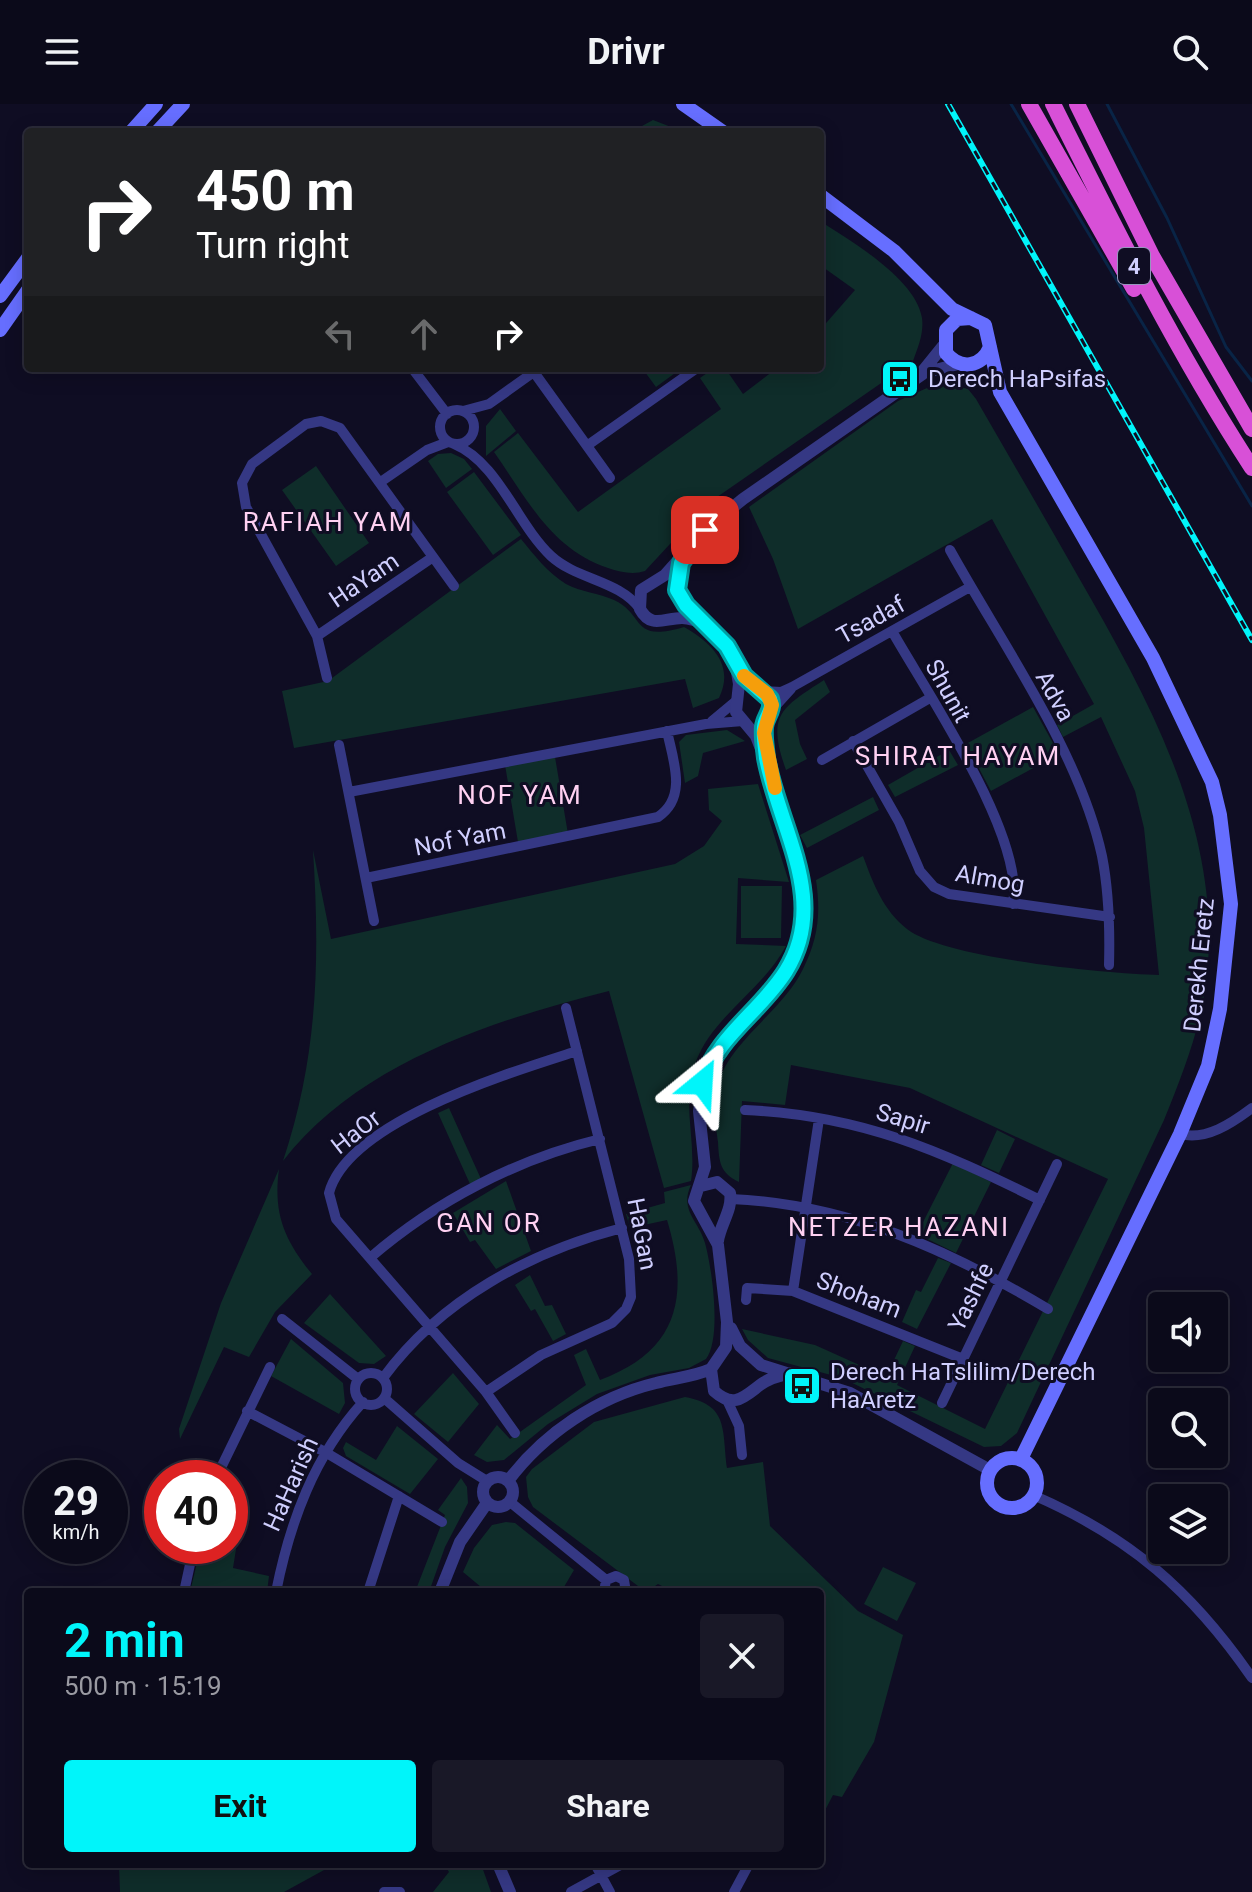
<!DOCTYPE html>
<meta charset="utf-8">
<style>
:root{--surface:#0b0a1a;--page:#191827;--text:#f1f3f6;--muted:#9a9aa2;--line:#2b2b39;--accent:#00f5fa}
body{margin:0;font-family:Roboto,sans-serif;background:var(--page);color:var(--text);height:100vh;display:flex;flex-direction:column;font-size:30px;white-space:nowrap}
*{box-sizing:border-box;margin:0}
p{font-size:26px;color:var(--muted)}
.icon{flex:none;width:44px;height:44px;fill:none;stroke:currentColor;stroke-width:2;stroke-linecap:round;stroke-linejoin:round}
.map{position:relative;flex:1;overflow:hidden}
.details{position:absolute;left:24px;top:1484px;width:800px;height:280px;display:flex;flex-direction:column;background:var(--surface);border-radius:8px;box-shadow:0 4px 20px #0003,0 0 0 2px var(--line)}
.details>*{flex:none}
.banner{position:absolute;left:24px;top:24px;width:800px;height:244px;border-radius:8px;box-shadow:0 4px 20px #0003,0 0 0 2px var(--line);background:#202124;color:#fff;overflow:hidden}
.tools{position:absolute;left:1148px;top:1188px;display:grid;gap:16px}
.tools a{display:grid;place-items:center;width:80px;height:80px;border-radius:8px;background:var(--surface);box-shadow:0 4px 20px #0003,0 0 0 2px var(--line);font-size:40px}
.speed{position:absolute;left:24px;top:1356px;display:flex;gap:16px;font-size:40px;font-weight:700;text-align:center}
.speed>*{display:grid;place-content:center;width:104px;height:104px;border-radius:50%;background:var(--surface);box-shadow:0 4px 20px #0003,0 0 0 2px var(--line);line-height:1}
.speed small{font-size:20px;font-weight:400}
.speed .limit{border:12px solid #d22;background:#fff;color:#111}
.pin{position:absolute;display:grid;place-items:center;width:68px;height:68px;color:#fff;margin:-34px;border-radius:16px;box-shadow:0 4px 12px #0006}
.me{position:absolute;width:88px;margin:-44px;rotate:27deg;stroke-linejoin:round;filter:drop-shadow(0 0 6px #0008)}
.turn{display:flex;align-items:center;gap:28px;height:168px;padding:0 40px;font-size:36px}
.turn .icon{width:104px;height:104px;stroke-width:2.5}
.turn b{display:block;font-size:56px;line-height:68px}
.lanes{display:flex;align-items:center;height:76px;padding:0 40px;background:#0003;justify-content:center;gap:40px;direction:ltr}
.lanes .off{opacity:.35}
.round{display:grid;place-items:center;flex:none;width:84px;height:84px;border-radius:8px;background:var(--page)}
.head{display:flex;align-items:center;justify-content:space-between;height:136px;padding:0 40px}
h1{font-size:48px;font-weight:700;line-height:60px;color:var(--accent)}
.button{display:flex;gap:16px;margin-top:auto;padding:16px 40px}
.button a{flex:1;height:92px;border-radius:8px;background:var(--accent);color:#111;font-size:32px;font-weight:700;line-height:92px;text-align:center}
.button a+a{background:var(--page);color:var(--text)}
header{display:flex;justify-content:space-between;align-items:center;height:104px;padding:0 40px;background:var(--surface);font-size:36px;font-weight:700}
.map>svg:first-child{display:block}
</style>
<header><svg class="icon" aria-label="menu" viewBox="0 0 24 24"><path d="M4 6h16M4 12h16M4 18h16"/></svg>Drivr<svg class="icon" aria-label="search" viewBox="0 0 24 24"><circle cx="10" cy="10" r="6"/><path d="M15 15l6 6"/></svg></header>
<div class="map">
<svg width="1252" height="1788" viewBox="0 0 1252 1788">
<rect width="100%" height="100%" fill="#0f0d23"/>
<path fill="#0f2d2a" d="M653,16L684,28H631Z
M820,117C851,137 916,175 922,214C924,230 918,243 913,257L707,400L645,467C633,471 620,468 608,464C551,445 527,395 494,348L518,329L578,408L721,305L700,274L714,264H725L743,290L777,264H820V226L855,186L820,161Z
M642,264H682L656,283Z
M954,281L968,285L976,295C1010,354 1045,414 1079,474C1148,594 1222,726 1207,871C1202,921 1183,969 1164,1016L1017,1329L1001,1342L984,1343L842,1274L768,1254L748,1236L742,1225L815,1241L886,1273L903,1237L915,1242L897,1281L985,1325L1108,1075L910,984L791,961L785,1001L742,997L739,1078C720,1069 719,1058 718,1038C716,1023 712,1004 715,989C725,939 781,910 803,865C818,835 821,810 816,776L863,752C873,779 883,806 907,825C943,854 1108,870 1159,871L1144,724L1135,687L1101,613L1063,633L1057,621L1094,600L992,415L798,525L773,455L749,403L898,297L927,284Z
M500,305L516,327L486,352V322Z
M451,349L464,355L472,365L446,384L428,357L438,350Z
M316,362L369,439L336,462L282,386Z
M474,368L521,431L493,451L447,388Z
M521,435C534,451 548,469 566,480C581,488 599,489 614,496C646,511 630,539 684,523C712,539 735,561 719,594L693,604L685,575L294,644L282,587L328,577Z
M824,576L830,588L795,616L800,640L807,655L786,666C767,612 779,605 824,576Z
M1033,603L1059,650L991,687L966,640Z
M727,626L745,637L703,649L698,672L685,679L679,638L686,631Z
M949,646L958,661L895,693L888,681Z
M555,653L568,730L518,738L505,661Z
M758,680L789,778L738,774L736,840L786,842C762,887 712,912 695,960C681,999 697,1038 691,1077L664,1084L609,887C494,916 359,959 283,1057C318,952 320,856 313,746L331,835L675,760L704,742L722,717L709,706L708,685Z
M873,693L879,706L807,744L800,731Z
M741,782H782L781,834H741Z
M449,1004L481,1075L470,1080L438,1009Z
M997,1026L1015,1035L999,1069L981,1061Z
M953,1059L991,1078L956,1149L917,1130Z
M279,1065C273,1109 284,1136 312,1170L275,1208L249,1253L224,1243L180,1335L179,1325L221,1199Z
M506,1077L531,1147L496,1165L475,1136L470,1138L453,1109Z
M691,1081C679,1106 699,1117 705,1139C712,1164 722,1234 706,1255L689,1264L650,1271L597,1290L548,1320L504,1356L487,1358L474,1351L497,1321L510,1335L586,1281L574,1251L586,1245L600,1276C679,1247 690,1192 667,1116L630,1124L626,1110L665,1099L664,1088Z
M938,1154L951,1159L917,1225L902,1218L916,1186L921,1188Z
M530,1171L545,1202L552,1201L566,1230L553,1237L535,1205L531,1207L515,1181Z
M330,1190L386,1252L374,1260L359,1259L304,1219Z
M291,1235L343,1279L345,1299L339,1310L271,1272Z
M453,1269L479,1300L448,1338L414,1310Z
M685,1293C729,1301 722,1326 727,1364L763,1358L770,1422L858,1507L903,1531L874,1638L842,1693L833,1691L820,1716V1488H674L658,1480L646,1488L533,1403L528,1393L526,1373L532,1365L594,1318Z
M397,1322L438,1355L410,1390L346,1352L343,1344L346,1338L376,1356Z
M461,1374L467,1383L468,1399L445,1443L429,1488H415L445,1411L438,1406Z
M506,1418L515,1419L574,1466L561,1488H487L463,1468L474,1444L492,1421Z
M230,1437L237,1439L233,1464L269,1472L267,1488H190L201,1442H230Z
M883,1463L916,1479L897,1517L864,1500Z
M119,1760H335L284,1788H120Z
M444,1760H481L491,1788H433L449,1768Z"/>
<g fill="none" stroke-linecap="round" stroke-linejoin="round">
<path stroke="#092446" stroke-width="3" d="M1011,0L1252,402
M1107,0L1167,114L1226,243L1252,277"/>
<path stroke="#353884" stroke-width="10" d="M412,264L447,310
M531,264L610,374
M440 323a17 17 0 1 1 34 0a17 17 0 1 1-34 0Z
M463,307L489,300L538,265
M454,340C499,359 516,419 551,452C577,476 619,476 640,505
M588,341L697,264
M382,377L427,346L448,338
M950,446C1002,540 1079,647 1102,752C1109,788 1110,824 1109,861
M892,527C927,589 1025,732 1013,800
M317,532L433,453
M327,574L317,532L246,403L242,379L252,360L306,320L321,317L340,324L454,482
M763,587L781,588L792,583L970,483
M771,607L791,585
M712,617L736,597
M853,637L899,718L920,767L934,783L949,790L1110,813
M339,641L374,817
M822,656L930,594
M349,688L706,620L743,617
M366,774L658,713C688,693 673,656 667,627
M745,1006C861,1011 938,1046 1040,1096
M1180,1030C1206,1037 1232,1019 1252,1004
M731,1095C848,1100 949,1146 1048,1205
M371,1153C436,1097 517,1055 600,1035
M793,1187L819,1015
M746,1196L747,1184L793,1187L963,1255
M282,1215L358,1275
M355 1285a16 16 0 1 1 32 0a16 16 0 1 1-32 0Z
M383,1274C441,1195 530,1148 622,1124
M486,1288L541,1251L612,1219L626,1205L631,1193L629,1155L566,904
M384,1294L458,1359L487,1377
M727,1296L739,1322L742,1351
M942,1299L1057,1060
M247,1307L325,1348L442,1418
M515,1329L486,1288L336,1115L329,1089C348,1017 512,968 577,947
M216,1374L270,1263
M1033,1391C1130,1433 1192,1487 1252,1574
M510,1398L606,1476
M184,1488L194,1442
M276,1488C290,1418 314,1352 363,1298
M368,1488L399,1392
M604,1488L606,1476L616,1472L624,1476L626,1488
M595,1760L610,1788
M384,1788H400
M571,1788L622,1760
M734,1788L749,1760"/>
<path stroke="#353884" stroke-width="12" d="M922,268L943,242
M679,488L691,506L727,542L744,572L770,595L765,642
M709,522C700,518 691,514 682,514C664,514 651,525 640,505L641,486L665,471L705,426L743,395L924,269L958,260
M735,557L739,580L736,608L756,632L770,668L802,777L804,813L797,844L783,872L728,933L705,970L699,1007L705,1063L694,1097L718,1141L727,1218L726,1243L711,1265L714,1287C734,1305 744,1293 760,1281C769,1274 781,1271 792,1269
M701,1082L717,1078L730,1089C733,1105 720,1121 718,1137
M731,1224L740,1242L761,1261L850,1289L990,1366
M483 1388a15 15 0 1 1 30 0a15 15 0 1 1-30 0Z
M508,1377C544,1329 598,1293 656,1279C674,1274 693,1273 711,1265
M440,1488L460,1438L487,1399
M498,1760L510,1788"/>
<path stroke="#666eff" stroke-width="14" d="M683,0L723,28
M131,28L156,0
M157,28L183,0
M820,91L894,147L952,205L985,221L1000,288L1153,554L1212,678L1220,711L1231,800L1220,905L1208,962L1180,1030L1021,1355
M0,192L28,154
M971,214L957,215L946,226V249C960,266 981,264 990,243
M0,226L28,186
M987 1379a25 25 0 1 1 50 0a25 25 0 1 1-50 0Z"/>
<path stroke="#d850d7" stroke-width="16" d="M1029,0L1134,185
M1053,0C1115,124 1176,247 1252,364
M1077,0L1152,152L1252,325"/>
<g stroke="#00f5fa" stroke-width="6">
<path id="rail" d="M948,0L1252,536"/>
</g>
<use href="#rail" stroke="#0f0d23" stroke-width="3" stroke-dasharray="9" stroke-linecap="butt"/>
</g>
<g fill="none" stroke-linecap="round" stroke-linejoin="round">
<g stroke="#009fa2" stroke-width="20">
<path id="route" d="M702,979C717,932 761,907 786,867C830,796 779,725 766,654C765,644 763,633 764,623C765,612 774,607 770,595L744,572L727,542L686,501L677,486L681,459L705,426"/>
</g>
<use href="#route" stroke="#00f5fa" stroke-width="14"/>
<path stroke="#f59e0b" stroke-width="14" d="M744,572L767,590L772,601L764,629L775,684"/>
</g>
<defs>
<g id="bus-square" transform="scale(2)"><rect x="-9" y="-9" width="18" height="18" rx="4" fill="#00f5fa" stroke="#0f0d23"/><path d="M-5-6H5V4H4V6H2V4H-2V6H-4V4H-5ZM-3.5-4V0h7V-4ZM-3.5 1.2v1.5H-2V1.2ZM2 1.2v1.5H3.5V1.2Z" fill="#111"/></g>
</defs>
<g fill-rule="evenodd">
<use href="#bus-square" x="900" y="275"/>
<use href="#bus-square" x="802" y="1282"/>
</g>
<g text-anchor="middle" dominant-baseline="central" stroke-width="6" stroke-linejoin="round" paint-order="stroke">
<rect fill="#0f0d23" stroke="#9695bd" stroke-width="2" x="1118" y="144" width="32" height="36" rx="6"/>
<g font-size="22" font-weight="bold" fill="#d0cfff">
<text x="1134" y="162">4</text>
</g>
<g font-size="24" fill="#d0cfff" stroke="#0f0d23" text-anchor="start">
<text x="928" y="275">Derech HaPsifas</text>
<text x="830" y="1268">Derech HaTslilim/Derech<tspan x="830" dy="28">HaAretz</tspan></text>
</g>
<g font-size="24" fill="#d0cfff" stroke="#0f0d23">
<text transform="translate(364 476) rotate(-34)">HaYam</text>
<text transform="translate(871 516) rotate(-29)">Tsadaf</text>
<text transform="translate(948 587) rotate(61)">Shunit</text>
<text transform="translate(1055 592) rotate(61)">Adva</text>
<text transform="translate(460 735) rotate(-11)">Nof Yam</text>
<text transform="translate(990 775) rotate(10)">Almog</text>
<text transform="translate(1199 861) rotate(-84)">Derekh Eretz</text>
<text transform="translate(903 1015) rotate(17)">Sapir</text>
<text transform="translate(356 1028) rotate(-38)">HaOr</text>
<text transform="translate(642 1130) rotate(79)">HaGan</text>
<text transform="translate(859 1191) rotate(21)">Shoham</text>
<text transform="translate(971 1193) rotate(-64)">Yashfe</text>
<text transform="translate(291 1380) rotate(-66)">HaHarish</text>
</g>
<g font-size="26" letter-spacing="2" fill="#ffd1f2" stroke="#0f0d23">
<text x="328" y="418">RAFIAH YAM</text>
<text x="958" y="652">SHIRAT HAYAM</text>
<text x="520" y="691">NOF YAM</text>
<text x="489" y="1119">GAN OR</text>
<text x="899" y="1123">NETZER HAZANI</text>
</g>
</g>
</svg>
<div class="tools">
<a><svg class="icon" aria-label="sound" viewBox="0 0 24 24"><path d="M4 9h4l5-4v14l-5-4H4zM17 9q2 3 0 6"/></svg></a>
<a><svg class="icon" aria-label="search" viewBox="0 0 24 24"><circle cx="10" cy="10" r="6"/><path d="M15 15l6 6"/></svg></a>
<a><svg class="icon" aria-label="layers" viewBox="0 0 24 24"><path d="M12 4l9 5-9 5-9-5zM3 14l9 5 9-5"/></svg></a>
</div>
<div class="speed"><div>29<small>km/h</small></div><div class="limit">40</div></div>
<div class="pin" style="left:705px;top:426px;background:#d93025"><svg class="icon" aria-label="arrive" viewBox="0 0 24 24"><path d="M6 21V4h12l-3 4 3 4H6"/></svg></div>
<svg class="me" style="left:702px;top:979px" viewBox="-20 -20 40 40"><path d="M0-17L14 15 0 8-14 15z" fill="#00f5fa" stroke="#fff" stroke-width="4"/></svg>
<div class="banner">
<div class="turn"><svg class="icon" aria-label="right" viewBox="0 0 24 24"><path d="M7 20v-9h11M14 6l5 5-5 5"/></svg><div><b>450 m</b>Turn right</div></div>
<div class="lanes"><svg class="icon off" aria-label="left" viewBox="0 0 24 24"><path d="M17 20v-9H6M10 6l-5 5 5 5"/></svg><svg class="icon off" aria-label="ahead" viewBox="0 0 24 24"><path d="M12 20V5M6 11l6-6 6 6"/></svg><svg class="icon" aria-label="right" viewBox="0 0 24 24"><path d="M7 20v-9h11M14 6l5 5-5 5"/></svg></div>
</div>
<section class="details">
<div class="head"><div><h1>2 min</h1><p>500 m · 15:19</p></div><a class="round"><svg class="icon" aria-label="close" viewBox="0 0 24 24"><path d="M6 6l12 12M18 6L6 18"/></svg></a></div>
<div class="button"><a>Exit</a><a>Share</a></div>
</section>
</div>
